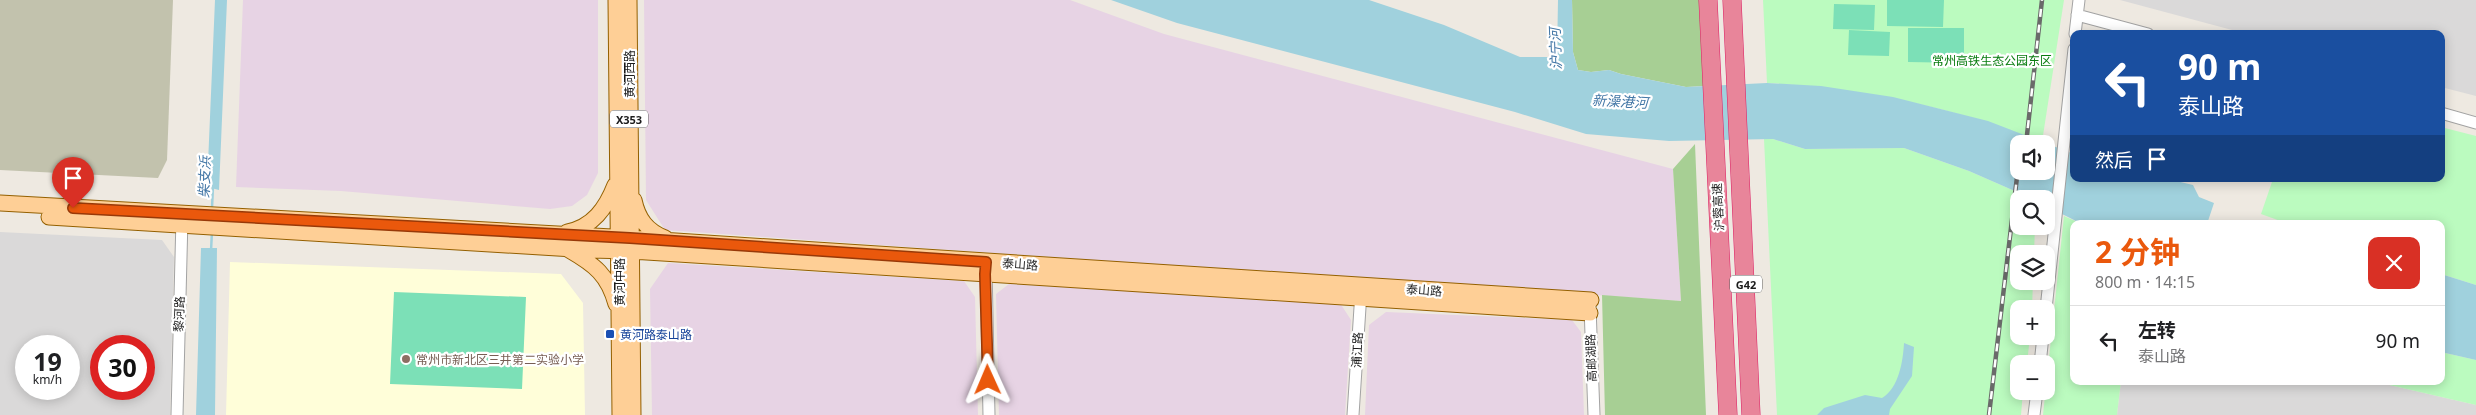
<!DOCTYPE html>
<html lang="zh">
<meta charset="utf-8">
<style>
:root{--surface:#fff;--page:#f6f6f6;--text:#202124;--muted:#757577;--line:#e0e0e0;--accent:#ea580c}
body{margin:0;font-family:"Noto Sans","Noto Sans SC",sans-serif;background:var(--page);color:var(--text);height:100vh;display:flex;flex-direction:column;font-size:19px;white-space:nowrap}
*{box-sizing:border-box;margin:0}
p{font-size:16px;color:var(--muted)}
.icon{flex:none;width:28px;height:28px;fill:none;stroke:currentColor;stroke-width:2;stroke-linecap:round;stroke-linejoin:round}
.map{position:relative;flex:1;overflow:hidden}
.details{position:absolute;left:2070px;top:220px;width:375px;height:165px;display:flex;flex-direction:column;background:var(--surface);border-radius:10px;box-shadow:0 2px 12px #0003}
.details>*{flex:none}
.top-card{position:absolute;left:2070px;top:30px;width:375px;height:152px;border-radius:10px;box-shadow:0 2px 12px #0003;background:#1a4fa0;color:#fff;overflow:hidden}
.controls{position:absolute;left:2010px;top:135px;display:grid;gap:10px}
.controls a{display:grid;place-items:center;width:45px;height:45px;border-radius:10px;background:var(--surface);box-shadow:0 2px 12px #0003;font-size:25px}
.speed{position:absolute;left:15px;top:335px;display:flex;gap:10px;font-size:25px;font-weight:700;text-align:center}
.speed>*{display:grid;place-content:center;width:65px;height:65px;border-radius:50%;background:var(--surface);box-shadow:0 2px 12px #0003;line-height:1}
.speed small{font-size:12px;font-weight:400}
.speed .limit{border:8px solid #d22;background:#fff;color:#111}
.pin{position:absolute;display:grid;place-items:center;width:42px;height:42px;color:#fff;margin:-51px -21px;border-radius:50% 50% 50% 0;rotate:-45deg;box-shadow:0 0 5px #0007}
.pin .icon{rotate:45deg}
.me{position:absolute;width:55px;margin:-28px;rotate:359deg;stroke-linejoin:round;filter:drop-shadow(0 0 4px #0008)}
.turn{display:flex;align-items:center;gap:18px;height:105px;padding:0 25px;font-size:22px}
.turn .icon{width:65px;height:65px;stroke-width:2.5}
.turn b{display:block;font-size:35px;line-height:42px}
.then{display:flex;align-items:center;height:48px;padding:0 25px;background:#0003;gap:10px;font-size:19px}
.round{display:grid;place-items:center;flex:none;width:52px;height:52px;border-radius:10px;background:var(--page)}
.summary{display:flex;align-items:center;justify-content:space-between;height:85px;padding:0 25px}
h1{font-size:30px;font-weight:700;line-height:38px;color:var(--accent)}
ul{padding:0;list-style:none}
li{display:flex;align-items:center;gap:15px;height:70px;padding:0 25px;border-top:1px solid var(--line)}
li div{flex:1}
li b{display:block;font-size:19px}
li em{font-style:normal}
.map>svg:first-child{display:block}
</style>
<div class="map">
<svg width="2476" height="415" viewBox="0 0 2476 415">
<rect width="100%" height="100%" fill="#eee9e1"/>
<path fill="#dad9d9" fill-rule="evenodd" d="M2120,0H2476V96L2441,87V34H2247Z
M0,232L162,240L174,257L170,415H0ZM26,346H69V389H26ZM101,346H144V389H101Z
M2121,381H2372L2476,405V415H2117Z"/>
<path fill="#e7d3e4" d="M243,0H598V173L587,195L572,206L550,209L341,191L236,187Z
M644,0H1070L1164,34L1673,169L1681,301L665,230L646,200Z
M668,263L964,281L975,297L978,415H652L650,289Z
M1009,284L1340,303L1351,320L1345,415H999L996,294Z
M1386,312L1572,320L1581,332L1584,415H1365L1369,325Z"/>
<path fill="#fffed9" d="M230,262L561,274L583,303L585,415H226Z"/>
<path fill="#c2c2ad" d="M0,0H173L167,160L158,178L0,170Z"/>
<path fill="#a7cf94" d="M1572,0H1701L1705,86L1686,87L1621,74L1609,70L1591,72L1578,70L1573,52Z
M1695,144L1706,415H1605L1602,295L1681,301L1673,169Z"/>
<path fill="#bbfbbf" d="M1763,0H2064L2042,142C1953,107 1862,88 1767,83Z
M2441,127L2476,136V285L2441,274V224H2289L2261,214L2273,179H2441Z
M1764,139H1773L1805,149L1904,148L1969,171L2033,199H2019V226H2035L2034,254H2019V281H2033L2032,309H2019V336H2030L2027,364H2019V391H2023L2021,415H1777Z
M2064,216L2082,224H2074V381H2121L2117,415H2043Z
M2441,352L2476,360V405L2372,381H2441Z"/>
<path fill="#7ce0b7" d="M1887,0H1944L1943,27L1887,26Z
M1834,4L1875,5L1874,30L1833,29Z
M1908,28H1964V63L1908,62Z
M1849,30L1890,32L1889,56L1848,55Z
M394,292L526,297L522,389L390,384Z"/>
<path fill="#a0d1dd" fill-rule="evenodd" d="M215,0H227L219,190L207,187Z
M1111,0H1369L1444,25L1520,57H1557L1558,0H1572L1573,52L1578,70L1591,72L1609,70L1621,74L1686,87L1767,83L1821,86L1893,97L1988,121L2074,154V179H2168L2193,185L2199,197L2214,203L2207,224H2082L2046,206V199H2033L1969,171L1904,148L1805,149L1773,139L1669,141L1586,134L1515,112L1177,23ZM2019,144H2046V171H2019Z
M201,248H217L215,415H196Z
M2441,274L2476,285V360L2441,352Z
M1904,343L1914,347L1912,376L1890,409L1889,415H1817L1824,408L1865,395L1882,398C1899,388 1903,361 1904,343Z"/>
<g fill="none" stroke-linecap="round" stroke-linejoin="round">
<path stroke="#a0d1dd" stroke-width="2.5" d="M212,208L213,186
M211,251L212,231"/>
<g stroke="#a3a3a3" stroke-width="13">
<path id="minor" d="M2077,15L2148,34
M2075,34L2079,0
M2441,113L2476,123
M986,266L989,415
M1590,307L1594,415
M2046,309L2074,49
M2040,364L2043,336
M177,415L182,218
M1353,415L1361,292
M2034,415L2037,391"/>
</g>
<g stroke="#946000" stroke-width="17">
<path id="major" d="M616,0L620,415
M629,0L633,415
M634,200C638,219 647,231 665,238
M0,203L630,238L1591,300
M49,217L590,250L631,251L1590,313
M567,232C593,227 606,208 615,185
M569,250C595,265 608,275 616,304"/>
</g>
<g stroke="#dc1e63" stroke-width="19">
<path id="highway" d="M1708,0L1728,415
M1732,0L1751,415"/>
</g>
<use href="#minor" stroke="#fff" stroke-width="11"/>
<use href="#major" stroke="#fecf96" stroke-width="15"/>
<use href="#highway" stroke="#e8859a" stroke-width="18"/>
<g stroke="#6a6a6a" stroke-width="4.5">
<path id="rail" d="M2026,144L2042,0
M1989,415L2019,160"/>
</g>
<use href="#rail" stroke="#fff" stroke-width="2.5" stroke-dasharray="8" stroke-linecap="butt"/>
</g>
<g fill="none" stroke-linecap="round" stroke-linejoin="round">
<g stroke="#983908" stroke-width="12">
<path id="route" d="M73,208L630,238L986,262L985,274L988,380"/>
</g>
<use href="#route" stroke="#ea580c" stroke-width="9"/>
</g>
<rect fill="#1a4fb4" stroke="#fff" stroke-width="2" x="605" y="329" width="10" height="10" rx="2.5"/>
<circle fill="#8d6e63" stroke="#fff" stroke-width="2" cx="406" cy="359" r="5"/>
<g text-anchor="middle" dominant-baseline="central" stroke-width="4.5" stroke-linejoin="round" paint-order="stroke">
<g fill="#fff" stroke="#606060" stroke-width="1">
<rect x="610" y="110.5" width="38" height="17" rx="4"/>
<rect x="1730" y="275.5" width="32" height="17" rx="4"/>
</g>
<g font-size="11" font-weight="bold" fill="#1c1c1c">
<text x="629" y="119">X353</text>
<text x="1746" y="284">G42</text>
</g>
<g font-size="12" fill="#087c0f" stroke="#fff">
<text x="1992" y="60">常州高铁生态公园东区</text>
</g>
<g font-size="12" fill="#1c1c1c" stroke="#fff">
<text transform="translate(629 74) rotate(-90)">黄河西路</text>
<text transform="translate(1718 207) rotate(-93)">沪蓉高速</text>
<text transform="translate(1020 264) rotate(4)">泰山路</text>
<text transform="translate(619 282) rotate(-90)">黄河中路</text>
<text transform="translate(1424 290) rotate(4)">泰山路</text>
<text transform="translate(179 314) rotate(-88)">黎河路</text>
<text transform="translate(1357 350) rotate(-87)">浦江路</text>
<text transform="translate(1591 358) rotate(-92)">高邮湖路</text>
</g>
<g font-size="12" fill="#164399" stroke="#fff" text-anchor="start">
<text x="620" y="334">黄河路泰山路</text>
</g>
<g font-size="12" fill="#785e54" stroke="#fff" text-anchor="start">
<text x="416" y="359">常州市新北区三井第二实验小学</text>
</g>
<g font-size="14" font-style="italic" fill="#4377a6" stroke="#fff">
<text transform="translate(1555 49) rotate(-92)">沪宁河</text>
<text transform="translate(1620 101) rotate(3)">新澡港河</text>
<text transform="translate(204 177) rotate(-88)">柴支浜</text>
</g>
</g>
</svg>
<div class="controls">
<a><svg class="icon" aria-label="sound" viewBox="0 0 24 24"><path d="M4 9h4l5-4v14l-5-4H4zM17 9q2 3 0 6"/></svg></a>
<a><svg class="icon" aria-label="search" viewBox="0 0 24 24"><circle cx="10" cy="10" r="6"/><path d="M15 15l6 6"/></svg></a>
<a><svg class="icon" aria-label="layers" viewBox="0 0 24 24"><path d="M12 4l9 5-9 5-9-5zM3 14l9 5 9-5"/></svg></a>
<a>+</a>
<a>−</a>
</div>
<div class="speed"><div>19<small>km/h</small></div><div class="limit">30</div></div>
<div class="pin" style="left:73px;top:208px;background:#d93025"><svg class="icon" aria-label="arrive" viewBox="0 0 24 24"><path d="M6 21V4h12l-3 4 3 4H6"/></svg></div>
<svg class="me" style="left:988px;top:380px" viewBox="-20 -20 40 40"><path d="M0-17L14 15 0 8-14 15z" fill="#ea580c" stroke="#fff" stroke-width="4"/></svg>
<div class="top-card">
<div class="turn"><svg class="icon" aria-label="left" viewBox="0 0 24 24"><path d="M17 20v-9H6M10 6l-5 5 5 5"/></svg><div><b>90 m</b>泰山路</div></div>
<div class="then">然后<svg class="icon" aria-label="arrive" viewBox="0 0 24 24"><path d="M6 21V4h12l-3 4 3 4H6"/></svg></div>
</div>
<section class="details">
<div class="summary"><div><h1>2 分钟</h1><p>800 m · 14:15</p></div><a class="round" style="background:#d93025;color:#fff"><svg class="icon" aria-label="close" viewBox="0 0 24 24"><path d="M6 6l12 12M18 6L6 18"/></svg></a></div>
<ul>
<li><svg class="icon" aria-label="left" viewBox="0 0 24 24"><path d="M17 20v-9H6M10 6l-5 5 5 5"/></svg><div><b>左转</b><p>泰山路</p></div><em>90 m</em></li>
</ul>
</section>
</div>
